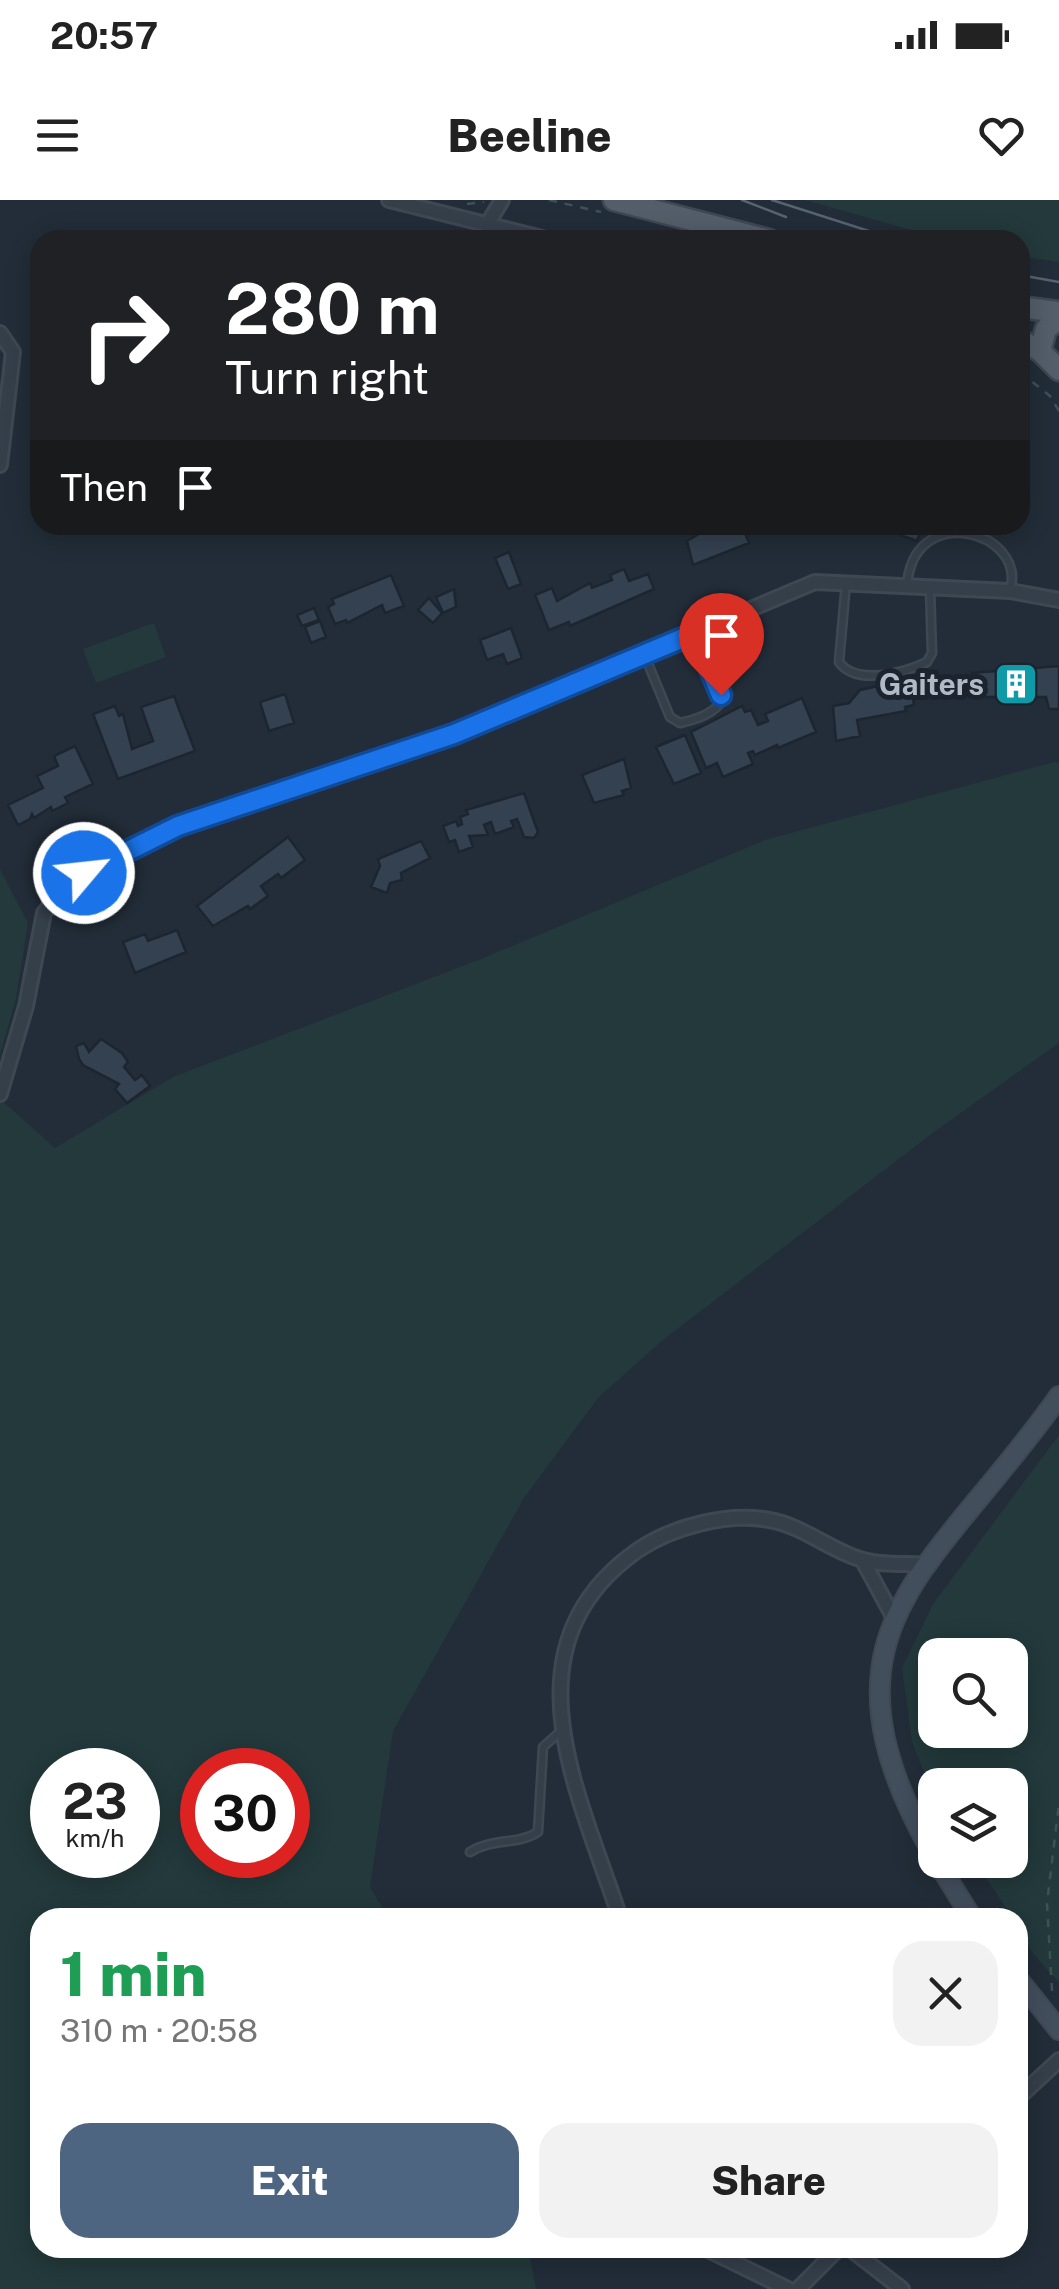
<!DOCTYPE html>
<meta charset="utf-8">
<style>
:root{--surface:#fff;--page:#f2f2f2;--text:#222;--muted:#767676;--accent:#4e6582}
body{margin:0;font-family:"Public Sans",sans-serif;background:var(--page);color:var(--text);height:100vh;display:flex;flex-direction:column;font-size:38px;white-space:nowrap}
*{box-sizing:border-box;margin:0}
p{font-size:32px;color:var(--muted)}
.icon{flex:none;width:55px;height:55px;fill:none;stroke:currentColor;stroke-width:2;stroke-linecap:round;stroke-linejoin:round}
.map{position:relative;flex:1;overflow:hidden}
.sheet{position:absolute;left:30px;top:1708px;width:998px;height:350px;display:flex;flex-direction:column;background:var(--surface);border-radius:30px;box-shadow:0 5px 25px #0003}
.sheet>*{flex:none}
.top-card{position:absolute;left:30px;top:30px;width:1000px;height:305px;border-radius:30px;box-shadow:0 5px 25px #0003;background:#202124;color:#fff;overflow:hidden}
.buttons{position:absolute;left:918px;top:1438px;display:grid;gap:20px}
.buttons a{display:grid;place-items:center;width:110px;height:110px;border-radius:20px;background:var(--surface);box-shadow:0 5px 25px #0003;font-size:50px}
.speed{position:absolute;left:30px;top:1548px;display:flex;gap:20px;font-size:50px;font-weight:700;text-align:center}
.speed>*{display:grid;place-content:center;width:130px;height:130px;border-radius:50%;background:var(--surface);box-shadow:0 5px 25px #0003;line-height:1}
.speed small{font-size:25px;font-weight:400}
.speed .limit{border:15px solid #d22;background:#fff;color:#111}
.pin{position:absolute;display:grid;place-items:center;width:85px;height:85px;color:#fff;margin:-102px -42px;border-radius:50% 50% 50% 0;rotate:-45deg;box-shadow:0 0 10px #0007}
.pin .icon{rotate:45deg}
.me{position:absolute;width:110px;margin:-55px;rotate:62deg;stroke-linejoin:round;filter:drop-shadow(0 0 8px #0008)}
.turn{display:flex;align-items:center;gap:35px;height:210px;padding:0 30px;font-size:45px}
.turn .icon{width:130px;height:130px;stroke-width:2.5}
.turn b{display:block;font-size:70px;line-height:85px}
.then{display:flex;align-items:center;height:95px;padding:0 30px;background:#0003;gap:20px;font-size:38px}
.round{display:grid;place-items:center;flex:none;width:105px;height:105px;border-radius:30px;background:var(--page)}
.head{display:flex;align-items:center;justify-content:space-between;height:170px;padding:0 30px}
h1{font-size:60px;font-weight:800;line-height:75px;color:#1e9e55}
.button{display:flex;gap:20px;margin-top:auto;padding:20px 30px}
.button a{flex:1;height:115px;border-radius:30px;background:var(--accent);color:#fff;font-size:40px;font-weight:800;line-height:115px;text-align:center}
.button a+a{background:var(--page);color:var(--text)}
.status{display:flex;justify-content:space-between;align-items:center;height:70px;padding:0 50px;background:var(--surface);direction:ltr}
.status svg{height:28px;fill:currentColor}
header{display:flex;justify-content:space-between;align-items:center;height:130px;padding:0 30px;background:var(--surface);font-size:45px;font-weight:800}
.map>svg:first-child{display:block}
</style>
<div class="status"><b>20:57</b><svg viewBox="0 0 49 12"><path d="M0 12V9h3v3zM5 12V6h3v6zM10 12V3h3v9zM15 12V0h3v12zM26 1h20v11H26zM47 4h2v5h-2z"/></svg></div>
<header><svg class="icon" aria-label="menu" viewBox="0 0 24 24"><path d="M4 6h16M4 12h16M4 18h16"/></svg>Beeline<svg class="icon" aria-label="heart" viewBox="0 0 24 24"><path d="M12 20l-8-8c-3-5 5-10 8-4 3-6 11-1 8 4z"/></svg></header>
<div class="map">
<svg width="1059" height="2089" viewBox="0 0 1059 2089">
<rect width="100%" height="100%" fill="#222d39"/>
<path fill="#23393b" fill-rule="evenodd" d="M805,0H1059V62L1020,56V40H947Z
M154,423L166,457L96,483L83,449Z
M1054,562L1059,563V843L934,932L663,1140L598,1198L524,1298L393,1531L370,1687L388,1717L40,1718V2048H528L536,2089H0V899L55,948L173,877L481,759L765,640ZM52,1570H138V1655H52ZM202,1570H288V1655H202Z
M0,669L28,723L16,799L0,855Z
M1059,1235V1782C1044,1766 1018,1741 1018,1718L1012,1717L974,1660H1010V1585H935V1600L912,1542L902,1468L933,1404ZM935,1455H1010V1530H935Z"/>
<path fill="#344150" stroke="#1d2630" stroke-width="2.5" d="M714,325H742L749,343L693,365L687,341Z
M903,325H923L917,341L900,335Z
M509,352L521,384L508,389L495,358Z
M624,369L629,381L648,374L654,389L570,426L569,422L549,430L535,395L552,388L557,401L590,383L592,388L612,380L610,375Z
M391,375L404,406L385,413L382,405L347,423L346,420L335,424L328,407L334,404L332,399Z
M454,389L456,407L443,413L436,397Z
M429,398L442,413L433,423L418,410Z
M314,408L319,420L302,426L297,415Z
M320,421L326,437L311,443L305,427Z
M511,428L522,458L507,464L503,454L487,460L480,440Z
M1059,466V509H1049L1046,497H974L972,473Z
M900,481L902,490L911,488L914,505L905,507L906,511L857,520L860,536L836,541L833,506L849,503L860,490Z
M285,494L294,523L269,531L260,502Z
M174,496L195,551L118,579L93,514L115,506L119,516L123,514L132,549L153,541L141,507Z
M802,498L816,532L778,548L777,545L755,555L753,551L748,553L753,564L723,577L717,563L706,568L691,532L742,506L745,512L751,510L758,525L768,521L765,514Z
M685,535L701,573L674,584L656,547Z
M75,546L93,584L65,597L68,603L52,611L51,607L34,618L32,614L30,619L18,625L8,605L43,588L37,576L58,566L54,556Z
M624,559L631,588L622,591L624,595L594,603L582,575Z
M524,593L538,632L534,638L524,637L517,619L511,621L514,627L495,634L491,622L484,625L488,635L469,636L473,647L459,652L455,640L449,642L443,626L456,621L458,626L462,624L460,617L468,614L466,610Z
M288,637L305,660L281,678L278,674L261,686L268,696L250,709L248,706L213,726L197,706Z
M421,641L430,658L401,673L402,680L390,683L387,693L371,687L380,666L378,659Z
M177,730L186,752L135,773L123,742L145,734L148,741Z
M101,839L122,853L128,862L124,867L135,880L142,875L150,886L127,903L115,889L119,884L83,865L79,859L76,846L84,843L89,852Z"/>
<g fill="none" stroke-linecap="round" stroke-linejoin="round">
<g stroke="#3e4853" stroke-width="11">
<path id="lane" d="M846,383L839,462C856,486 904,473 927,462L932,453L930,389
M907,388C911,299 1028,331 1010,390
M644,454L670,517L680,523C694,520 713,514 721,502L696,434
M470,1652C492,1638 518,1645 538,1632L543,1547L562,1530"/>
</g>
<g stroke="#3e4853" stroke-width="18">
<path id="street" d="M389,0L550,40
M487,25L502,0
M0,133L13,152L0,265
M0,894L26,806L44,713L62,690L102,661L178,626L454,534L815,382L1010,391L1059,400
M863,1361L894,1418
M620,1718C579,1592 501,1446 638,1350C672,1327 728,1312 769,1320C801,1325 830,1350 860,1359C881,1366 907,1363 929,1365
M1018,1898L1059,1860
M704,2048L788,2089
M849,2048L902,2089
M798,2089L839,2048"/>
</g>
<g stroke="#3e4853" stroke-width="22">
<path id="secondary" d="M935,1658C802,1428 935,1373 1059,1196
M936,1660L972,1718
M1018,1779L1059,1830"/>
</g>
<g stroke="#3e4853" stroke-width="25">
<path id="primary" d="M614,0L769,40
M1020,107L1059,112
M1020,140L1040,151L1059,170
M1040,151L1046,129L1059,119"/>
</g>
<path stroke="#3c5253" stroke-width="2.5" stroke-dasharray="8 8" stroke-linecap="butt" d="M549,0L601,12
M467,4L484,2
M1020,172L1050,196L1059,211
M1052,1791L1047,1703L1059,1603"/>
<use href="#lane" stroke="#353f4a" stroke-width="6"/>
<use href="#street" stroke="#353f4a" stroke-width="12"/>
<use href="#secondary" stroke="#434e5d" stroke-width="18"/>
<use href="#primary" stroke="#535e6a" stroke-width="20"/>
<path stroke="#576371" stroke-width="2.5" d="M742,0L786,17
M772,0L897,40
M1020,75L1059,82"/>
</g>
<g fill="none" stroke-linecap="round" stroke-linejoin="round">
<g stroke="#114b97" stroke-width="25">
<path id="route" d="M84,673L178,626L454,534L695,433L721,495"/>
</g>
<use href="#route" stroke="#1a73e8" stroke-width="18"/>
</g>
<defs>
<g id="building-square" transform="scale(2.25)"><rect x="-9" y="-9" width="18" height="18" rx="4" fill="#0f9aa8" stroke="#1b242e"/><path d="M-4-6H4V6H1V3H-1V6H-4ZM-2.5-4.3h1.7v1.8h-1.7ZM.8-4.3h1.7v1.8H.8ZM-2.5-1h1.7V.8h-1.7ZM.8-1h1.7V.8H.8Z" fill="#fff"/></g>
</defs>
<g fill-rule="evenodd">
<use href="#building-square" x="1016" y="484"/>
</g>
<g text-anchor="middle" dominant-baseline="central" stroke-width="10" stroke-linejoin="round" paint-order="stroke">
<g font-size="30" font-weight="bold" fill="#b0bac6" stroke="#1b242e" text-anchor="end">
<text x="984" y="484">Gaiters</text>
</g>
</g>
</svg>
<div class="buttons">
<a><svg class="icon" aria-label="search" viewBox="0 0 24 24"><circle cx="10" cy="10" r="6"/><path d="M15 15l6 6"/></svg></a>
<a><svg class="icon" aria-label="layers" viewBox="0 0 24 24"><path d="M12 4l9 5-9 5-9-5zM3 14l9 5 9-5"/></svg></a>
</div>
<div class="speed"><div>23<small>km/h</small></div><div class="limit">30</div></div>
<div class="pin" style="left:721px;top:495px;background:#d93025"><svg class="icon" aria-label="arrive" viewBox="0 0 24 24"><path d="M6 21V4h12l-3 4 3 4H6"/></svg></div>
<svg class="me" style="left:84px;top:673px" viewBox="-20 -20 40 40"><circle r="17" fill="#1a73e8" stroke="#fff" stroke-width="3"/><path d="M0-11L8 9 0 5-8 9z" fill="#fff"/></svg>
<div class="top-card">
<div class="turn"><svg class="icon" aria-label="right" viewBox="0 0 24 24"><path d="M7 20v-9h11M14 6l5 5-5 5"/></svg><div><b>280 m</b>Turn right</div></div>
<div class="then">Then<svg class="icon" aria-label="arrive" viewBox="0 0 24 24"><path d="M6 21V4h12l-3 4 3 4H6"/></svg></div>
</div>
<section class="sheet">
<div class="head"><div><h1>1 min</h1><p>310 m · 20:58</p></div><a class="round"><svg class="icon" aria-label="close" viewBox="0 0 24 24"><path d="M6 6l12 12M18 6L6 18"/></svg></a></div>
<div class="button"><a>Exit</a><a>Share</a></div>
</section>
</div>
